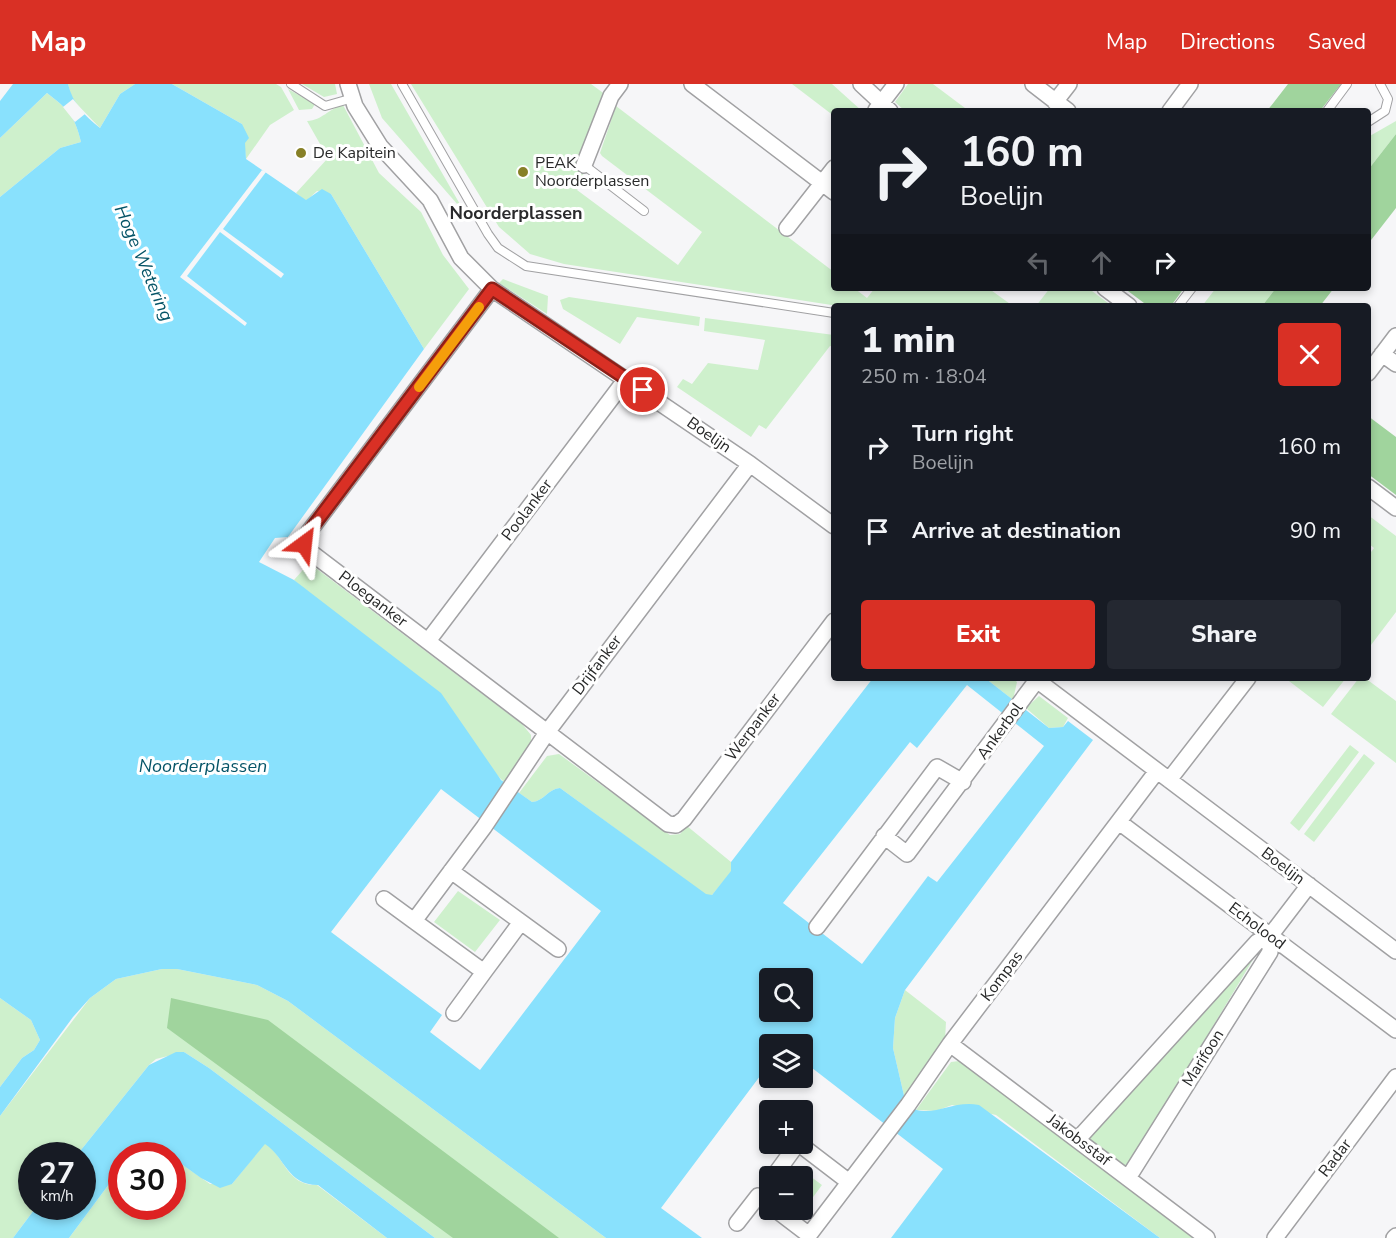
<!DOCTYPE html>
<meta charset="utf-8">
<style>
:root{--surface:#171b24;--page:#242831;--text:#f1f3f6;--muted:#9ea1a6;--accent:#d93025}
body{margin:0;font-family:"Nunito Sans",sans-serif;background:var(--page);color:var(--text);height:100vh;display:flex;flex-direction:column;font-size:22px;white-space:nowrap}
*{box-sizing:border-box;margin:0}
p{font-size:20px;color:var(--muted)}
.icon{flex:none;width:33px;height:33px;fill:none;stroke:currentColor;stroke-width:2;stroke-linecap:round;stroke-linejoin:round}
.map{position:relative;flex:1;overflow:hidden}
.side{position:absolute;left:831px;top:219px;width:540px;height:378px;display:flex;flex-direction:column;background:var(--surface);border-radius:6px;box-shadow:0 3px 9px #0003}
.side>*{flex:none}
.hud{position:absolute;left:831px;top:24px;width:540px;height:183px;border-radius:6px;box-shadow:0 3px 9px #0003;background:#171b24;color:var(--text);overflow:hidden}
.tools{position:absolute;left:759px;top:884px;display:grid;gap:12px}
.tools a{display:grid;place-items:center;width:54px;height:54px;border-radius:6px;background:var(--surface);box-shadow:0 3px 9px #0003;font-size:30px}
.speed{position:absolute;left:18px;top:1058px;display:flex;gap:12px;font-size:30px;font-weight:700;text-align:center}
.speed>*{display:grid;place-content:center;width:78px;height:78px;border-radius:50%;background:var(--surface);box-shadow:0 3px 9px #0003;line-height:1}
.speed small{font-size:15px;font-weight:400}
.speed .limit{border:9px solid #d22;background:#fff;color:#111}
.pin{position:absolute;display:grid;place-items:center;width:51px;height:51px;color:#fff;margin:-26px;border:3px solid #fff;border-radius:50%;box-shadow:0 2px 6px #0007}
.me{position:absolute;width:66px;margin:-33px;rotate:30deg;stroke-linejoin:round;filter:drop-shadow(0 0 4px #0008)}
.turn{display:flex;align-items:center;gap:21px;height:126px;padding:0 30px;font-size:27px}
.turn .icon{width:78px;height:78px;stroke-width:2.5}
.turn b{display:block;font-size:42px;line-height:51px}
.lanes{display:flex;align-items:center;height:57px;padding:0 30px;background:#0003;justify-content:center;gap:30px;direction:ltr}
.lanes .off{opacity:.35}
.round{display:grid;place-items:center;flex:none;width:63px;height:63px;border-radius:6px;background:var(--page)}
.overview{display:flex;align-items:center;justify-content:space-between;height:102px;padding:0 30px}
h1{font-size:36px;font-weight:800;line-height:45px}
.cta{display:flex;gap:12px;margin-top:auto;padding:12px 30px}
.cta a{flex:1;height:69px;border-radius:6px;background:var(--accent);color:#fff;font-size:24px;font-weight:800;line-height:69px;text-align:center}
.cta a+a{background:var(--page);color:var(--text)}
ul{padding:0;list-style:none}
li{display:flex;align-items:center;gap:18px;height:84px;padding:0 30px}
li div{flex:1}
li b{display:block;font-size:22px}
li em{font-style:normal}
header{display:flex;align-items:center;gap:36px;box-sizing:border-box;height:84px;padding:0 30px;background:var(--accent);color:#fff}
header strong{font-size:28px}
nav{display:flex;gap:33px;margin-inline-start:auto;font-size:21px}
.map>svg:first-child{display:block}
</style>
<header>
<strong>Map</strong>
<nav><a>Map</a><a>Directions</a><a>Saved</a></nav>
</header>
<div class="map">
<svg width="1396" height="1154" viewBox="0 0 1396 1154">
<rect width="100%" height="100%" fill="#f6f6f8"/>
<path fill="#cef0cc" d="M68,0H135L120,10L100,44L72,15Z
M172,0H276L281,3L294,26L270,41L246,75L242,40Z
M302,0H335L337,10L324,13Z
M369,0H391L465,129L382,34Z
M411,0H591L606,11L575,84L586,93L577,106L678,181L702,148L602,72L600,69L616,22L834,188V204H854L867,214L875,204H988L1013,222H838L564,180L530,170L499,143Z
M792,0H832L862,27H834V32Z
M908,0H933L969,27H905L895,18Z
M288,5L315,20L312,25L299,26Z
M47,9C68,25 75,32 81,58L60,64L0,113V54Z
M343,21L379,89L421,128L443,171L469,205L424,265L331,110L317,107L306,117L296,109L328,74L307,37C323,36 328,25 343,21Z
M1396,37V50L1368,86V53Z
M503,195L548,212L547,230L499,199Z
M1050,204H1088L1112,222H1036Z
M1216,204H1276L1262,222H1202Z
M569,213L700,233L699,242L637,233L620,260L563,225L560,216Z
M705,234L834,251V263L830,262L766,345L759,341L751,353L677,303L683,295L692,300L708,279L758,286L765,256L704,247Z
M1368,431L1396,452V528L1368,565V472L1374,464L1368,459Z
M309,479L522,640L531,651V661L504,698L294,496Z
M985,594H1012L1017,598L1013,616Z
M1285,594H1346L1323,623Z
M1359,594H1365L1396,617V679L1331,630Z
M1039,612L1068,634L1063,643L1049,644L1026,624Z
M1350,661L1359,668L1299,747L1290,739Z
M559,670L670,751L680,750L687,742L731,778L732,787L712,811H706L560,704C548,705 544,717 532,718L519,709L547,672Z
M1364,670L1375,679L1314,758L1304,750Z
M458,807L500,836L475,868L434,838Z
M1257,869L1129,1082L1123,1081L1092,1060L1088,1053Z
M162,885H177L257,901L288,917L606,1154H435L209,984L184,968L156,975L149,981L77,1071H32V1122H37L13,1154H0V1032L90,914L116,895Z
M905,906L946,938L945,956L905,1016L893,964L895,934Z
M0,914L31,936L40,956L34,966L22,974L0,1003Z
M959,977L1194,1154H1160L996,1031L952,1021L936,1027L916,1026L951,978Z
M147,1058L169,1071H131L141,1060Z
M265,1059C285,1073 287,1102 317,1101L387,1154H69L121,1084L122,1122H172L173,1074L210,1100H232Z
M799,1084L822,1101L805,1124L803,1122L802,1092H794Z"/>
<path fill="#a0d49d" d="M1288,0H1341L1320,27H1267Z
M1396,50V124L1368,160V86Z
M1124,204H1184L1171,222H1148Z
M1276,204H1334L1320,222H1262Z
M1368,332L1396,353V411L1368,390Z
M171,914L268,936L559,1154H453L167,944Z"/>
<path fill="#89e1fd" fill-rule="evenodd" d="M13,0H68C73,20 84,31 100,44L120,10L135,0H172L242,40L249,54L245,59L246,75L306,116L322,105L331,110L424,265L288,453L275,454L259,478L294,496L441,609L501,696L532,718C544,717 548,705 560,704L706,810L712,811L731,787V778L873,594H985L1049,644L1063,643L1068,637L1093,656L905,906L895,934L893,964L905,1016L903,1019C930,1039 949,1015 979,1021L1160,1154H891L943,1085L803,977L802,960H770L769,980L661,1124L702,1154H606L288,917L257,901L177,885H162L116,895L90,914L73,933L0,1032V1003L22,974L34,966L40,956L31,936L0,914V113L60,64L81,58C75,32 68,25 47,9L0,54V17ZM967,601L1044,662L937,798L928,792L862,880L783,819L910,658L917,664ZM441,705L601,827L480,986L430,948L442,931L331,848ZM770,894H802V927H770Z
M176,968H184L209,984L435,1154H387L318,1101C287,1101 286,1074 265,1060L232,1100L220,1104L201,1094L173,1074L172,1071L147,1058L141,1060L131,1071H122L121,1084L69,1154H13L37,1122H82V1071H77L149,981Z"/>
<path fill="#f6f6f8" d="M73,15L85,30L75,38L63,23Z
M262,86L266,88L223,145L284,190L281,194L220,148L187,192L247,239L245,242L180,193Z"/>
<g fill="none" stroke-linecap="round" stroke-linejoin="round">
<g stroke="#a1a1a3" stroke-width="10">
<path id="lane" d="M291,0L325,22L353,14
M402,0L488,150L498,164L526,182L834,229
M1327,27L1347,0
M1368,38L1385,27L1388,15L1380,0
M584,81L644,127
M1178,222L1192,204"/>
</g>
<g stroke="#a1a1a3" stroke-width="18">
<path id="street" d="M348,0L355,22L380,62L430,116L461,174L492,205L750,380L834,442
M692,0L834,108
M861,0L890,27
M1033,0L1068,27
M1055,18L1069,0
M876,26L896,0
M1170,27L1190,0
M584,81L611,12L620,0
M787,144L834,84
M1105,204L1129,222
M492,205L305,453L304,460L309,467L668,740L676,741L684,735L834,537
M1382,270L1396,280
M1368,289L1396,252
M1368,403L1396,424
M428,557L626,295
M1034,594L1396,867
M1169,696L1248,594
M1119,738L1396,946
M884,752L907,770L1037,596
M451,787L521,838L484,888L414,837L484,743L548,647L750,380
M384,815L414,837
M521,838L558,865
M817,843L937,683L963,698
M454,929L484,888
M950,960L1207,1154
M1078,1055L1257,858L1270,852
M774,1092L798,1059L849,1098
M1128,1094L1270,868V852L1309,801
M775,1125L809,1151L908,1021L950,960L1157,687
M737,1139L758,1112
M1275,1154L1396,993
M1394,1154L1396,1152"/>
</g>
<use href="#lane" stroke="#fff" stroke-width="8"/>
<use href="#street" stroke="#fff" stroke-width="15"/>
</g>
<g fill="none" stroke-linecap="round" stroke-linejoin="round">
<g stroke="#8d1f18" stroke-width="15">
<path id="route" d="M304,460L305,453L492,205L643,306"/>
</g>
<use href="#route" stroke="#d93025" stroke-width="10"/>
<path stroke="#f59e0b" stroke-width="10" d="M419,303L479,223"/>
</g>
<g fill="#878027" stroke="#fff" stroke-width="2">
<circle cx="301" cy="69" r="6"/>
<circle cx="523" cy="88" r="6"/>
</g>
<g text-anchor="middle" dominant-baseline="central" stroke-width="6" stroke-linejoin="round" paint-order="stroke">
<g font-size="16" fill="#282929" stroke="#fff" text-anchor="start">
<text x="313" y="69">De Kapitein</text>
<text x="535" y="79">PEAK<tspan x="535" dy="18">Noorderplassen</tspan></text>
</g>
<g font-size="16" fill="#282929" stroke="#fff">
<text transform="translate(709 351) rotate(35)">Boelijn</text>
<text transform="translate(527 426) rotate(-53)">Poolanker</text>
<text transform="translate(373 515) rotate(37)">Ploeganker</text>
<text transform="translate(597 581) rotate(-53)">Drijfanker</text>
<text transform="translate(753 643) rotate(-53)">Werpanker</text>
<text transform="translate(1000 647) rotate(-54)">Ankerbol</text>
<text transform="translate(1283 782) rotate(37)">Boelijn</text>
<text transform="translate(1257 842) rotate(37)">Echolood</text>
<text transform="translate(1002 892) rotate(-53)">Kompas</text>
<text transform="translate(1203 974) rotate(-58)">Marifoon</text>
<text transform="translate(1079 1056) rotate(37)">Jakobsstaf</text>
<text transform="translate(1335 1074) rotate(-53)">Radar</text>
</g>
<g font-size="18" font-weight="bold" fill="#2a2a2c" stroke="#fff">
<text x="516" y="129">Noorderplassen</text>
</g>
<g font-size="18" font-style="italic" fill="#055467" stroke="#fff">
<text transform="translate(144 179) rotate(67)">Hoge Wetering</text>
<text x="203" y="682">Noorderplassen</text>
</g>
</g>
</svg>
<div class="tools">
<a><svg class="icon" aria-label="search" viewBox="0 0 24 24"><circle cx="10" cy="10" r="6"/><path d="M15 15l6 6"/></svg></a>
<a><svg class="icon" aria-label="layers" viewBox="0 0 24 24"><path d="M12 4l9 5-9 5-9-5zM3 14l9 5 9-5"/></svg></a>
<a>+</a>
<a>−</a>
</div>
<div class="speed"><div>27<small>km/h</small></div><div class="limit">30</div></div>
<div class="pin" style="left:643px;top:306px;background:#d93025"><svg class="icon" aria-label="arrive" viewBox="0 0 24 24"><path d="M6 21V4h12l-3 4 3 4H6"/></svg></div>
<svg class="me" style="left:304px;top:460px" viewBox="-20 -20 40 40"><path d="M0-17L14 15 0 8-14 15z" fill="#d93025" stroke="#fff" stroke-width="4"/></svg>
<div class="hud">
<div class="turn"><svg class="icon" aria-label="right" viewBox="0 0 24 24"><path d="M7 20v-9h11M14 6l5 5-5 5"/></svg><div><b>160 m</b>Boelijn</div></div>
<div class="lanes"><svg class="icon off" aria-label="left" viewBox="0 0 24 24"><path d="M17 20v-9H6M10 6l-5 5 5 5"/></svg><svg class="icon off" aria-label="ahead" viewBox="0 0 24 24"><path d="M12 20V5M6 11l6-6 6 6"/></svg><svg class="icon" aria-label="right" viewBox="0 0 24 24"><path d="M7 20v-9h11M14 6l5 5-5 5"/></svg></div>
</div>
<section class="side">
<div class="overview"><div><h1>1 min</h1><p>250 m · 18:04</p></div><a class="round" style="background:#d93025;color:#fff"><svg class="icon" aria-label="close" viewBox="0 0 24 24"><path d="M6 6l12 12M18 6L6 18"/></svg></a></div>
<ul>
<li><svg class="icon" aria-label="right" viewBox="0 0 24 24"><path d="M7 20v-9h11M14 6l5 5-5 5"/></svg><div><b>Turn right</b><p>Boelijn</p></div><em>160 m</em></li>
<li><svg class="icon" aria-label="arrive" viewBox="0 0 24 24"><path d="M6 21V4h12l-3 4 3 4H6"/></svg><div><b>Arrive at destination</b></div><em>90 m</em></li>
</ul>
<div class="cta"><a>Exit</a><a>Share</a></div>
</section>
</div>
